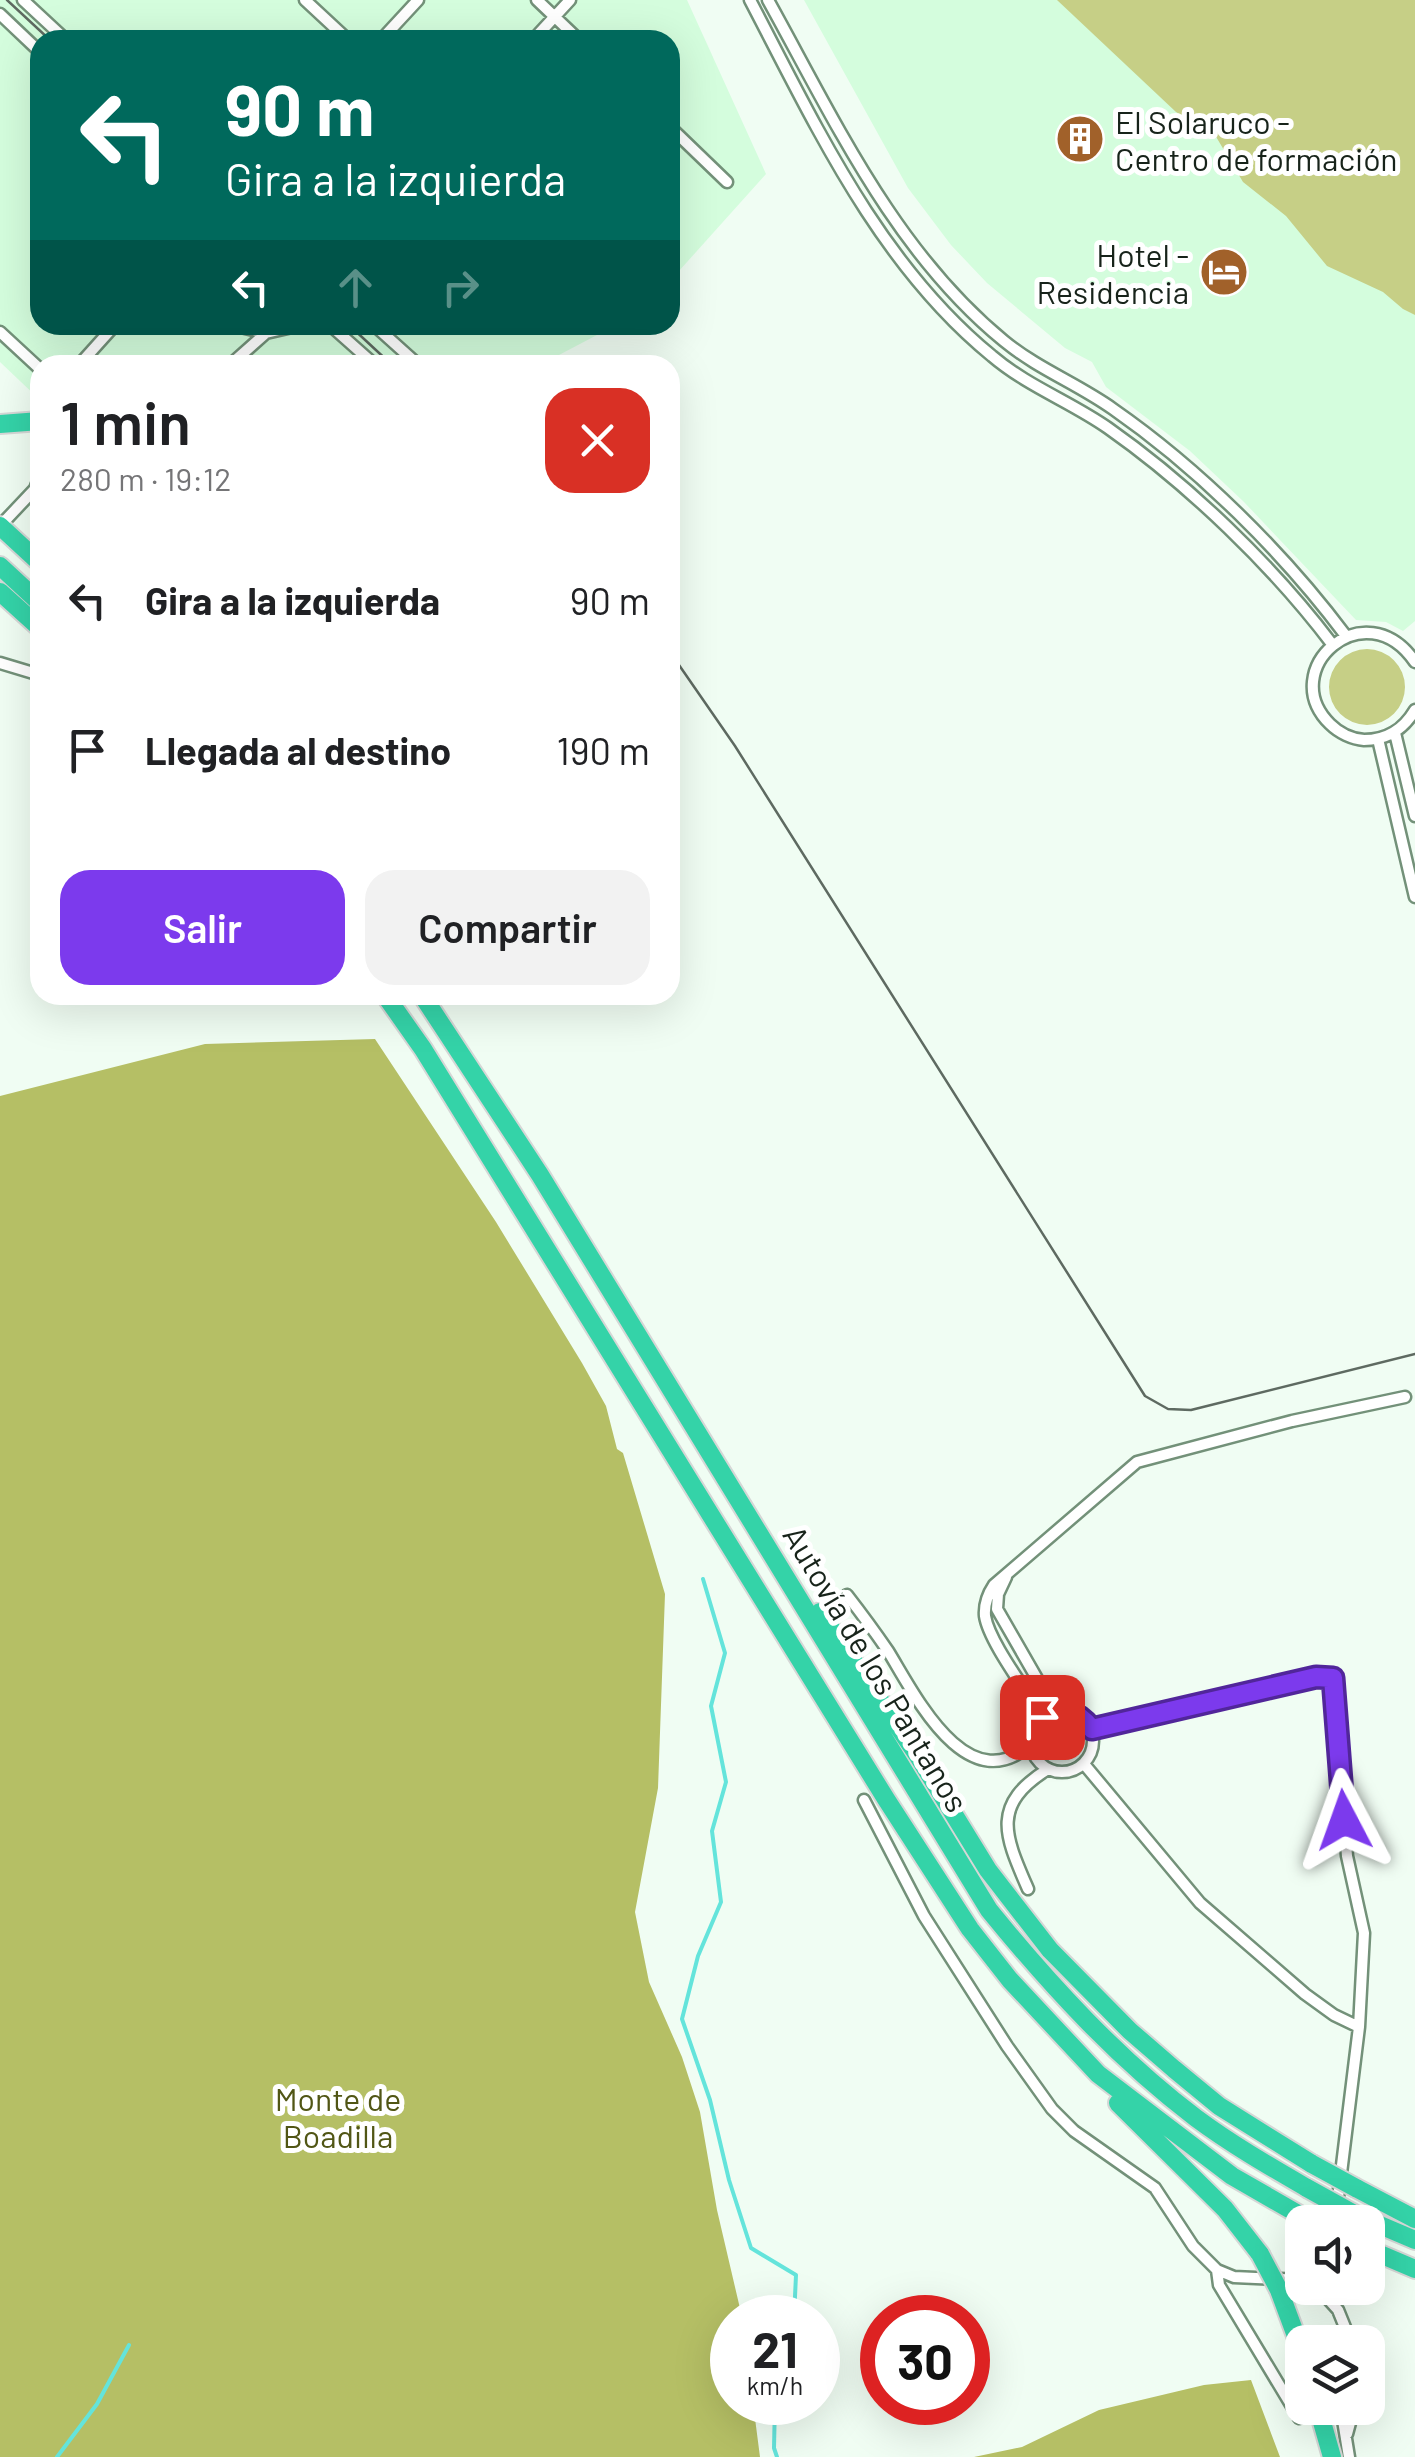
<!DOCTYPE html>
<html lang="es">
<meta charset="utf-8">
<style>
:root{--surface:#fff;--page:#f2f2f2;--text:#202124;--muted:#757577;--accent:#7c3aed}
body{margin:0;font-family:Barlow,sans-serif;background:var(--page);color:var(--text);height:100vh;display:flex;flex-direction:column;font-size:38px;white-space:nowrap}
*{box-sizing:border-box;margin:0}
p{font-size:32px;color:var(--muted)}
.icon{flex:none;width:55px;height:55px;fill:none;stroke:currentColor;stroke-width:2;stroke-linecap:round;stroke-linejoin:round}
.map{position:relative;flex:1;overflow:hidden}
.panel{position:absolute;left:30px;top:355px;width:650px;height:650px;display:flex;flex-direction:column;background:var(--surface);border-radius:30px;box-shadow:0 10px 40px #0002}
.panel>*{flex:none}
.guide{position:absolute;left:30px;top:30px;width:650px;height:305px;border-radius:30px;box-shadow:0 10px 40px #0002;background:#00695c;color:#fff;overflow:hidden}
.controls{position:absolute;left:1285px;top:2205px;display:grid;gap:20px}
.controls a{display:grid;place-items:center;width:100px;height:100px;border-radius:20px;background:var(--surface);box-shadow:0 10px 40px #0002;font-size:50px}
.speed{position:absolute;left:710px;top:2295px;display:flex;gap:20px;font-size:50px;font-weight:700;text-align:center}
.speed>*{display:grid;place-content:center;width:130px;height:130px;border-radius:50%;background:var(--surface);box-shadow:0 10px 40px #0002;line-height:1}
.speed small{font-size:25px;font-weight:400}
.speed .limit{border:15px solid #d22;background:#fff;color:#111}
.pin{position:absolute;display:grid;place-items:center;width:85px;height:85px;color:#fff;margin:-42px;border-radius:20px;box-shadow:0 5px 15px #0006}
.me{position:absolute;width:110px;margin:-55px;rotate:356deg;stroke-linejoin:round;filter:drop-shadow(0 0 8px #0008)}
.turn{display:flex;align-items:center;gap:35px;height:210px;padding:0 30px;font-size:45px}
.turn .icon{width:130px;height:130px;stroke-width:2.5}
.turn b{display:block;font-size:70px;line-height:85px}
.lanes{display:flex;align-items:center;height:95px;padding:0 30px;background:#0003;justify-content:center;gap:50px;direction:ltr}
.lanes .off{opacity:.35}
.round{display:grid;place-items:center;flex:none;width:105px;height:105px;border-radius:30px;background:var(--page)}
.summary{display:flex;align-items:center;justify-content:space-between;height:170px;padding:0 30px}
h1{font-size:60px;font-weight:600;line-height:75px}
.cta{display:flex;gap:20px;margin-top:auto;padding:20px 30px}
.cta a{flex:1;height:115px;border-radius:30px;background:var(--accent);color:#fff;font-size:40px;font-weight:600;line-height:115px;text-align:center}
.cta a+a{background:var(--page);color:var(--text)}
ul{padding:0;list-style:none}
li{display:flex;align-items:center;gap:30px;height:150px;padding:0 30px}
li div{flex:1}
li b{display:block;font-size:38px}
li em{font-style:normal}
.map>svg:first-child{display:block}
</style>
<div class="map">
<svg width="1415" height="2457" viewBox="0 0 1415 2457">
<rect width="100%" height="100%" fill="#f0fdf3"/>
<path fill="#d4fddd" d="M0,0H687L766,174L670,281V40H40V325H616L540,365H40V400L0,362Z
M804,0H1415V621L1403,631L1386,622L1356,620L1244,502L1190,451L1106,387L1092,362L1065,348L987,283L951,245L908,188Z"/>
<path fill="#c6cf86" d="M1057,0H1415V315L1403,309L1383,292L1327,266L1286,216L1243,182L1215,135L1176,112Z
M1329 687a38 38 0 1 1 76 0a38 38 0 1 1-76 0Z"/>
<path fill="#b5bf65" d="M375,1039L496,1222L582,1363L606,1406L617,1449L623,1453L665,1594L658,1788L635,1912L649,1982L682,2057L700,2112L717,2210L742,2317L732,2318V2402L753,2403L760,2457H0V1096L205,1044Z
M1251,2380L1280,2457H974L1022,2447L1099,2410L1204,2385Z"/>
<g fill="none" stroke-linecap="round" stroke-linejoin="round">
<path stroke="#64e4db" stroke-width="4" d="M703,1579L725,1653L711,1706L726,1782L712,1831L721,1902L698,1956L682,2019L710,2100L729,2180L751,2248L796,2275L794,2318
M775,2402L774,2448L777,2457
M57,2457L97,2404L129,2345"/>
<g stroke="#739179" stroke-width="15">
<path id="street" d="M23,0L66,40
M305,0L348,40
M537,0L579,40
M750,0C816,126 879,264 992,356C1027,386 1071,402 1108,428C1189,485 1273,566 1332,644
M768,0C835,121 895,252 1004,341C1038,369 1078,384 1113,409C1198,468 1284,553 1346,636
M0,14L40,52
M381,40L418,0
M533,40L570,0
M670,127L727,182
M232,325L266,333L301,325
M330,325L375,365
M374,325L414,361
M0,332L40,369
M79,365L115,325
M230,365L266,333
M0,526L35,489L40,476
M1415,662C1365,589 1275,670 1330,724C1339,733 1352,739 1364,740C1387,740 1403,730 1415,710
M0,663L40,675
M1395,733L1415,816
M1378,739L1415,897
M1006,1577L998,1594L997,1609L1055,1710
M847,1595C861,1613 875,1632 888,1651C915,1695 967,1802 1031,1744
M1031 1741a31 31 0 1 1 62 0a31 31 0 1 1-62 0Z
M1042,1717C1027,1691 989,1642 985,1616C984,1604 988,1594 994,1585L1137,1462L1292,1421L1405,1397
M1092,1729L1317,1677L1333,1678L1347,1856L1364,1933L1359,2027L1335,2222
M1084,1764L1200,1903L1305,1994L1334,2015L1359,2027
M864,1800L924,1916L1007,2046L1052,2109L1074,2131L1155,2188L1193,2246L1217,2270L1234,2277L1302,2280
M1028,1889C1005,1836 990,1805 1048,1769
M1217,2270L1219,2285L1299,2418
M1318,2288L1338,2310L1351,2342
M1368,2376V2382
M1341,2408L1349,2457
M1347,2434L1354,2408"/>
</g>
<g stroke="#d5d7d6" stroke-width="22">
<path id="highway" d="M0,424L40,421
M0,526L40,563
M0,566L40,603
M0,592L40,628
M385,995L423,1049L886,1799L970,1929L1010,1980L1098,2074L1232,2176L1312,2222
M422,995L540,1175L989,1910C1051,1986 1117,2058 1196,2118C1231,2144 1269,2166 1307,2188
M820,1612L918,1756L988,1870L1050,1950L1130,2031L1174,2069L1219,2106L1312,2164
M1118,2103L1225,2209L1260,2254
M1356,2188L1415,2219
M1354,2214L1415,2240
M1368,2249L1415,2269
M1279,2290L1302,2352
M1318,2408L1332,2457"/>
</g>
<use href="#street" stroke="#fff" stroke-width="10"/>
<use href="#highway" stroke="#34d3a8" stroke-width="18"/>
<path stroke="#5e6a61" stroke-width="2.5" d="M7,0L50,40
M349,325L392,365
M670,652L735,746L1145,1396L1168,1409L1191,1410L1415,1354"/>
<g stroke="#d5d7d6" stroke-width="22" stroke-linecap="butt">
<path id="highway-bridge" d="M1312,2164L1356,2188
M1307,2188L1354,2214
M1260,2254L1279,2290"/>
</g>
<use href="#highway-bridge" stroke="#34d3a8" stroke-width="18"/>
</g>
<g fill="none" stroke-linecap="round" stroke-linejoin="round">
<g stroke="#51269a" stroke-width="25">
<path id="route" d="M1042,1717C1064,1706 1076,1710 1092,1729L1316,1677L1333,1678L1344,1820"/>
</g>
<use href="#route" stroke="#7c3aed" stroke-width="18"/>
</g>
<defs>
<g id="building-disc" transform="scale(2.5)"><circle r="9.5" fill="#a1612a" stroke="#fff"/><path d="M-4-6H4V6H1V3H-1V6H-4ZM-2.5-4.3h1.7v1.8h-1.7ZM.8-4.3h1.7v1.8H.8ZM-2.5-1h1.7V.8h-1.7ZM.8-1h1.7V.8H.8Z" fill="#fff"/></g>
<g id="hotel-disc" transform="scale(2.5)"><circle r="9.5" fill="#a1612a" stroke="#fff"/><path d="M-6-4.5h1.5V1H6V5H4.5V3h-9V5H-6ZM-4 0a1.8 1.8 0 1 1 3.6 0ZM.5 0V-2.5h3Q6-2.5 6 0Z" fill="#fff"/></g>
</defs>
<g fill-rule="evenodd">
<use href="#building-disc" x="1080" y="139"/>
<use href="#hotel-disc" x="1224" y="272"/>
</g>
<g text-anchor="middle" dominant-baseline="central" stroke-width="10" stroke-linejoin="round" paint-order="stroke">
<g font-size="32" fill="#17231a" stroke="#fff" text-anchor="start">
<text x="1115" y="121">El Solaruco -<tspan x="1115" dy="37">Centro de formación</tspan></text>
<text x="1189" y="254" text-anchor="end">Hotel -<tspan x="1189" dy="37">Residencia</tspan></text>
</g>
<g font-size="32" fill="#17231a" stroke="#fff">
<text transform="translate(877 1668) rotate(59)">Autovía de los Pantanos</text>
</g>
<g font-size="32" fill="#515615" stroke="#fff">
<text x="338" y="2098">Monte de<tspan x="338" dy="37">Boadilla</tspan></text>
</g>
</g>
</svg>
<div class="controls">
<a><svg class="icon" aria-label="sound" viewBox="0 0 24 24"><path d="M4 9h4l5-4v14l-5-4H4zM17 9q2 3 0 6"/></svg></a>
<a><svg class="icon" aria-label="layers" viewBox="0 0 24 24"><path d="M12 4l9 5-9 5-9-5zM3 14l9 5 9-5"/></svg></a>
</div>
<div class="speed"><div>21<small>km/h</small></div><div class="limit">30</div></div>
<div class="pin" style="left:1042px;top:1717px;background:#d93025"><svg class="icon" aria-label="arrive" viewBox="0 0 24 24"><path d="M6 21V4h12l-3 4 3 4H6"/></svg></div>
<svg class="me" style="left:1344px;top:1820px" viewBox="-20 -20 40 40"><path d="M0-17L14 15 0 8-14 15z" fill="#7c3aed" stroke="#fff" stroke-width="4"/></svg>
<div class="guide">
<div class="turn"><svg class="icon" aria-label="left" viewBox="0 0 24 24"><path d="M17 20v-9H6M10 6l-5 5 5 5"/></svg><div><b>90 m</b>Gira a la izquierda</div></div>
<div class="lanes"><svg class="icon" aria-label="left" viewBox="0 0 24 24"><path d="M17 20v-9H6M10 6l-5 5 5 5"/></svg><svg class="icon off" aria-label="ahead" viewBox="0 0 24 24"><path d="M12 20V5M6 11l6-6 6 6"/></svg><svg class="icon off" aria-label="right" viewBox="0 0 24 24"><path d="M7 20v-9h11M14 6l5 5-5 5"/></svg></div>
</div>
<section class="panel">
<div class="summary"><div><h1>1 min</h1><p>280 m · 19:12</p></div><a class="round" style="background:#d93025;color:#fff"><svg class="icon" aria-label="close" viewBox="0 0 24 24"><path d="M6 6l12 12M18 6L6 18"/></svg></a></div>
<ul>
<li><svg class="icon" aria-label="left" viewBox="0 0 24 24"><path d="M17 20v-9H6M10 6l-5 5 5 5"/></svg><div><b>Gira a la izquierda</b></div><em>90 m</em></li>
<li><svg class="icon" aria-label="arrive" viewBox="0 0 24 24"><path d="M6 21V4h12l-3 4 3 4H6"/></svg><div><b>Llegada al destino</b></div><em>190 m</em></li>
</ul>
<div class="cta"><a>Salir</a><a>Compartir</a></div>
</section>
</div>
